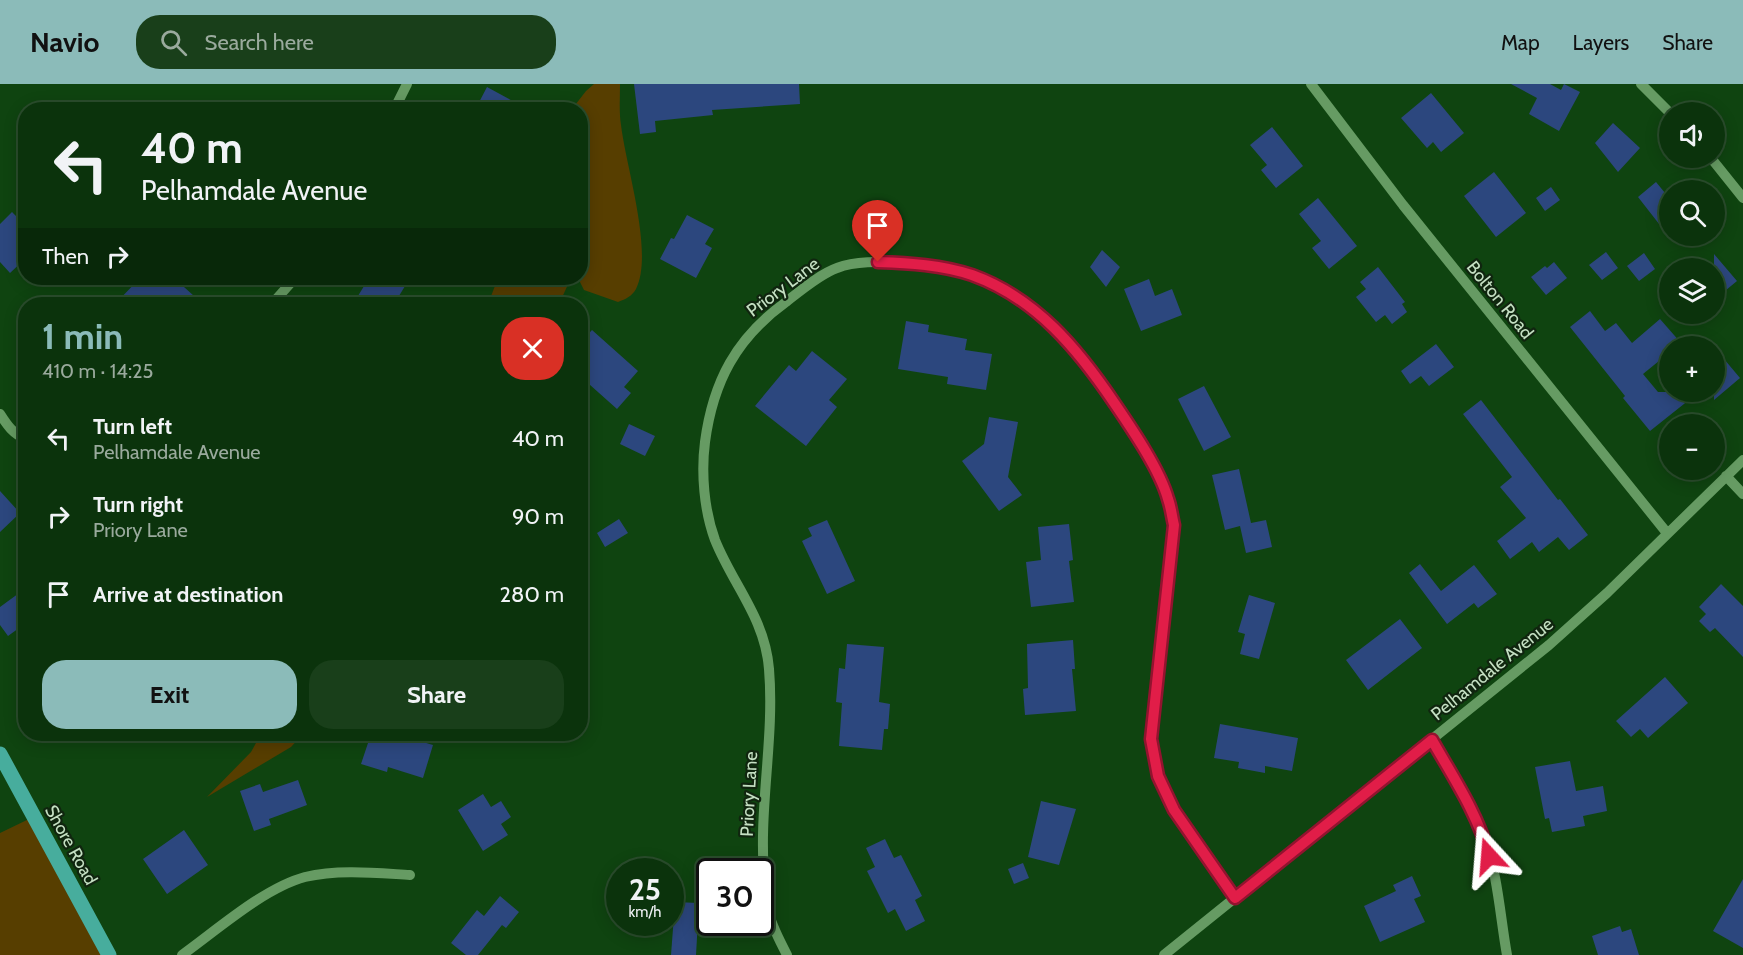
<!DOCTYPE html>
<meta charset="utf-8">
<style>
:root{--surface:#0b330c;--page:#193f1a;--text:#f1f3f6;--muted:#9aaa9d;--line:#2b4e2d;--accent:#8bbbb9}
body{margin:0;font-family:Cabin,sans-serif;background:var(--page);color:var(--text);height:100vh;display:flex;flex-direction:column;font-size:22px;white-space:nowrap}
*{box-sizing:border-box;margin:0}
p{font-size:20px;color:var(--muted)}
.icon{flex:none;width:33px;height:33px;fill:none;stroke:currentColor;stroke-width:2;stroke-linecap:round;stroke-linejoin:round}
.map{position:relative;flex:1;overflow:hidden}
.drawer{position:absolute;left:18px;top:213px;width:570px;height:444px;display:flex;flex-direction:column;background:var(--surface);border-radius:24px;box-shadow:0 3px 15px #0003,0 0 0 2px var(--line)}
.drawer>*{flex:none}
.hud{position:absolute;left:18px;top:18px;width:570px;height:183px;border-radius:24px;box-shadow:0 3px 15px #0003,0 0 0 2px var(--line);background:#0b330c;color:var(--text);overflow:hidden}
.buttons{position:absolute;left:1659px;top:18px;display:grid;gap:12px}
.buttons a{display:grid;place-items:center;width:66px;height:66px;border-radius:50%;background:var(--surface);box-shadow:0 3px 15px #0003,0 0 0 2px var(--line);font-size:30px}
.speed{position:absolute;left:606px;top:774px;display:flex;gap:12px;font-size:30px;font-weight:700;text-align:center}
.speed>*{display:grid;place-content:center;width:78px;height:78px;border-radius:50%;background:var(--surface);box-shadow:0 3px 15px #0003,0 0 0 2px var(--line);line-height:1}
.speed small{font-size:15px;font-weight:400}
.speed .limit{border:3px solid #111;border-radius:9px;background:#fff;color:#111}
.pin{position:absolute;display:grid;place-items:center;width:51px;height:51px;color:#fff;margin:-62px -26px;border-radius:50% 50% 50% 0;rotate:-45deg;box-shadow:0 0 6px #0007}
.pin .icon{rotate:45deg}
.me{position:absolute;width:66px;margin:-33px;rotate:341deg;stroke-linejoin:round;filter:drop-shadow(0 0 4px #0008)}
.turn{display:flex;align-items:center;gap:21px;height:126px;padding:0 24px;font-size:27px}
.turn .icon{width:78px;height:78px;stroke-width:2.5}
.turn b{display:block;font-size:42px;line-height:51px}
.then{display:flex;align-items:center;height:57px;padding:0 24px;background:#0003;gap:12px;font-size:22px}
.round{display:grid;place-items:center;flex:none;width:63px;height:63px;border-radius:24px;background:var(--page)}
.headline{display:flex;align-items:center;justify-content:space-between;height:102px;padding:0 24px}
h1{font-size:36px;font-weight:700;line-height:45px;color:var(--accent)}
.button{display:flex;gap:12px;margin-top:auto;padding:12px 24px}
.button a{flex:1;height:69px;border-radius:24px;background:var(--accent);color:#111;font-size:24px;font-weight:700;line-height:69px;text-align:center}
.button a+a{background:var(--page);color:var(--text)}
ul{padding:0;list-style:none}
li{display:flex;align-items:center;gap:18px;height:78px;padding:0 24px}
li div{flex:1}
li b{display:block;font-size:22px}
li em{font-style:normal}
header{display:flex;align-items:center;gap:36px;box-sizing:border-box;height:84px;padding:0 30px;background:var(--accent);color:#111}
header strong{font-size:28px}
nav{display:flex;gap:33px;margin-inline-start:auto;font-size:21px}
.search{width:420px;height:54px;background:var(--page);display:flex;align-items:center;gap:15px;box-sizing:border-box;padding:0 21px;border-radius:24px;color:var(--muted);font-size:22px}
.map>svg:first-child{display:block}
</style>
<header>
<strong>Navio</strong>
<div class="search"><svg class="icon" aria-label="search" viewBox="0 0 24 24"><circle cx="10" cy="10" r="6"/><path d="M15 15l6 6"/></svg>Search here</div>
<nav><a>Map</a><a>Layers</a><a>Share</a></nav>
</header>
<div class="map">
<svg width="1743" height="871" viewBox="0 0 1743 871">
<rect width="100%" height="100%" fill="#0f4410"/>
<path fill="#573e00" d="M594,0H620C620,14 619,28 621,41C626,83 654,169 636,205C632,212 626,215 618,218L584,206L578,194H580V26L572,25L586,7Z
M498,194H571L559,220H488Z
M261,650H303L291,663L207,713L251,668Z
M29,735L104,871H0V749Z"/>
<path fill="#2c477e" d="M634,0H799L800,20L712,26L713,31L655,37L656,48L640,50Z
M1511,0H1550L1561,6L1564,0L1580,8L1559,47L1529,30L1537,14Z
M487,3L529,26H475Z
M1431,9L1464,49L1441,68L1433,58L1427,64L1401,34Z
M1613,39L1640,64L1618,88L1595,59Z
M1272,43L1303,82L1276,104L1261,86L1267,81L1250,61Z
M1494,88L1526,129L1496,153L1464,112Z
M1656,98L1670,115V154L1638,113Z
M1551,103L1560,116L1545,127L1536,114Z
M1318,114L1357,162L1329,185L1312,164L1321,157L1299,130Z
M12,128L26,142V174L10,189L0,178V140Z
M687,131L714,145L705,160L712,164L696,194L660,175L671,154L674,155Z
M1102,166L1120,183L1106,203L1090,183Z
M1606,168L1618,184L1602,196L1589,181Z
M1644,169L1655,185L1639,197L1627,182Z
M1714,170L1737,197L1714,216Z
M1554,178L1567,194L1546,211L1531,193L1545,182L1547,184Z
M1378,183L1405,218L1402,220L1407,228L1392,240L1385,231L1376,238L1356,213L1366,205L1360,198Z
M140,194H174L194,212L186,220H115Z
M369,194H410L394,220H353Z
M1149,195L1155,212L1172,205L1182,231L1141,247L1124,205Z
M1590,227L1605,247L1616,239L1632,259L1660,235L1681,259L1676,262H1670V268L1643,290L1658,308H1699L1650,347L1623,314L1625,312L1570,243Z
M906,237L929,241L928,248L967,255L965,266L992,270L986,306L947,300L948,293L898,285Z
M592,246L638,287L624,303L631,309L617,325L580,292V259Z
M1436,260L1454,283L1429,302L1421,292L1410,300L1401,287Z
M1714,263L1740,294L1714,316Z
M812,267L847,295L829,316L837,323L806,362L755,322L789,281L796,287Z
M1204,302L1231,353L1204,367L1178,315Z
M1481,316L1558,416L1560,415L1588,451L1569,466L1558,453L1539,468L1532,458L1510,475L1497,457L1526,434L1500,403L1512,393L1463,330Z
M989,333L1018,338L1008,393L1022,411L999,427L962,377L984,360Z
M629,340L655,352L645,372L620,360Z
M1239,385L1251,439L1266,436L1272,463L1246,469L1240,442L1225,446L1212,391Z
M0,407L20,429L0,448Z
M619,435L628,449L605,463L597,449Z
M827,436L855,497L827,510L802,457L812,452L808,444Z
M1069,440L1073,476L1069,477L1074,518L1031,523L1026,478L1041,476L1038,443Z
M1420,480L1441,507L1474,481L1497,510L1478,524L1474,519L1447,540L1409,489Z
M1721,500L1743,522V573L1715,544L1710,548L1699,537L1706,530L1699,523Z
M26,504V539L8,552L0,541V523Z
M1249,511L1275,519L1259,575L1240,570L1245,550L1238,548Z
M1400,535L1422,564L1368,606L1346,576Z
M1073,556L1075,585H1072L1076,627L1025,631L1023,605L1028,604L1027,560Z
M847,560L884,563L879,618L890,620L888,645H884L882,666L839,662L842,619L836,618L839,584L845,585Z
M1665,593L1688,619L1648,654L1640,645L1631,653L1616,637Z
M1220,640L1298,654L1292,687L1265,682V689L1238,684L1239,678L1214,674Z
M371,650H396L433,661L423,694L388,683L387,688L361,680Z
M1570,677L1576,707L1603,702L1607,727L1583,732L1585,742L1552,748L1549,734L1545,735L1535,683Z
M298,696L307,721L269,735L271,741L254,747L240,707L260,700L263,708Z
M483,710L491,723L501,717L511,733L501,740L508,751L483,767L458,726Z
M1041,717L1076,725L1059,781L1028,773Z
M184,746L208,781L167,810L143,775Z
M885,755L894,774L901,771L922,812L915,816L925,837L906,847L895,825L888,829L867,787L875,783L866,764Z
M1023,779L1029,794L1014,800L1008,785Z
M1412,792L1421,812L1414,815L1425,838L1380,858L1364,822L1396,807L1393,801Z
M1743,795V864L1713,847Z
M500,812L519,828L506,844L502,841L478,871H466L451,859L477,826L484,832Z
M675,818L699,819L696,871H671Z
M1620,842L1622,848L1631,845L1639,871H1598L1592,852Z"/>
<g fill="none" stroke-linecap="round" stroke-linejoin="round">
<path stroke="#669b63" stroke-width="10" d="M1311,0L1403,121L1667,449
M1641,0L1670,29
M394,26L407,0
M1711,74L1743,114
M272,220L295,194
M0,330C7,341 13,350 26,355
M1726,392L1743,410
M1432,656C1450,688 1470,719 1484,754C1498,790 1500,832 1507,871
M182,871C217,846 264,804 305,793C339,785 376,789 410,791
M787,871C780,857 771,841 768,826C766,818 766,809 765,801C757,729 775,657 769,585C765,534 733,501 715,456C704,426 701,389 705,358C713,298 736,254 786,218C800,207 820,190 837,184C857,176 883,178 904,179C1012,187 1061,241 1119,325C1137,352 1155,381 1167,411C1171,421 1172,432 1174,441L1151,655L1158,692L1174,727L1235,814
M1164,871L1549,561L1607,509L1743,376"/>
<path stroke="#47ad9d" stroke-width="15" d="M0,670L109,871"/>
</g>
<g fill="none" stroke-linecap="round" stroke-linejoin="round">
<g stroke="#92132f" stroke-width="15">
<path id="route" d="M878,178C909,179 942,181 972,191C1036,214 1078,265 1115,320C1132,345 1160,386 1168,415C1171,423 1172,433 1174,441L1151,655L1158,692L1174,726L1235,814L1432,656C1453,693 1478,730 1489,772"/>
</g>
<use href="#route" stroke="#e11d48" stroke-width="10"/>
</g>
<g text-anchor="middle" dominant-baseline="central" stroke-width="4.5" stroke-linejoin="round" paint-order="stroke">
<g font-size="18" fill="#c5e0c3" stroke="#10250f">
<text transform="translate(783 203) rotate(-37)">Priory Lane</text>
<text transform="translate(1500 216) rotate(51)">Bolton Road</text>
<text transform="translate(1492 585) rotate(-39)">Pelhamdale Avenue</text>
<text transform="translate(749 710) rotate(-87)">Priory Lane</text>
<text transform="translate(71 761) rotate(61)">Shore Road</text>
</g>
</g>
</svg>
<div class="buttons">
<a><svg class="icon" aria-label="sound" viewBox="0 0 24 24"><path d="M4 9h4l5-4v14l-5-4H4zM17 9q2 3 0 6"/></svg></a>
<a><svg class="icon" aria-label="search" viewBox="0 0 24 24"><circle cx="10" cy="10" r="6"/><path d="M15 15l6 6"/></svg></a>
<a><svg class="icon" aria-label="layers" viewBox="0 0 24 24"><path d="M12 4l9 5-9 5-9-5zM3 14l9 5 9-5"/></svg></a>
<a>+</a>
<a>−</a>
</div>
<div class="speed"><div>25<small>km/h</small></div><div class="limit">30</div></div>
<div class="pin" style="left:878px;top:178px;background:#d93025"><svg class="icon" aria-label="arrive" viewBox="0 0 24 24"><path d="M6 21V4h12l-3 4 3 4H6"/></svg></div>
<svg class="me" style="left:1489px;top:772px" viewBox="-20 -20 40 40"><path d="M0-17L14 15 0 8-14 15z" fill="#e11d48" stroke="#fff" stroke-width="4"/></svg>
<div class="hud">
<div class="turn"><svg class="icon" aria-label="left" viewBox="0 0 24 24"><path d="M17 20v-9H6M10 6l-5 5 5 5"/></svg><div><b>40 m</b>Pelhamdale Avenue</div></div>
<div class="then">Then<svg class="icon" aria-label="right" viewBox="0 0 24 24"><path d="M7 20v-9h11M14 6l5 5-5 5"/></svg></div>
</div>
<section class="drawer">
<div class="headline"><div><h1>1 min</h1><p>410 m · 14:25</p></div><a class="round" style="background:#d93025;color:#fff"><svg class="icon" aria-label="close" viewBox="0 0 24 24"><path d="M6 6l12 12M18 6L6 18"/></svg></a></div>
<ul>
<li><svg class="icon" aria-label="left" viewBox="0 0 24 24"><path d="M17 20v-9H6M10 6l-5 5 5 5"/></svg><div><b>Turn left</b><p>Pelhamdale Avenue</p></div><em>40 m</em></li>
<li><svg class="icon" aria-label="right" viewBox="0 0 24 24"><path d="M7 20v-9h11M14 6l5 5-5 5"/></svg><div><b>Turn right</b><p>Priory Lane</p></div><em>90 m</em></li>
<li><svg class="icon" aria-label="arrive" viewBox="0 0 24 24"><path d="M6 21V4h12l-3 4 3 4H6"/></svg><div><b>Arrive at destination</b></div><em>280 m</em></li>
</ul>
<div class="button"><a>Exit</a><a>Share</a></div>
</section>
</div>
